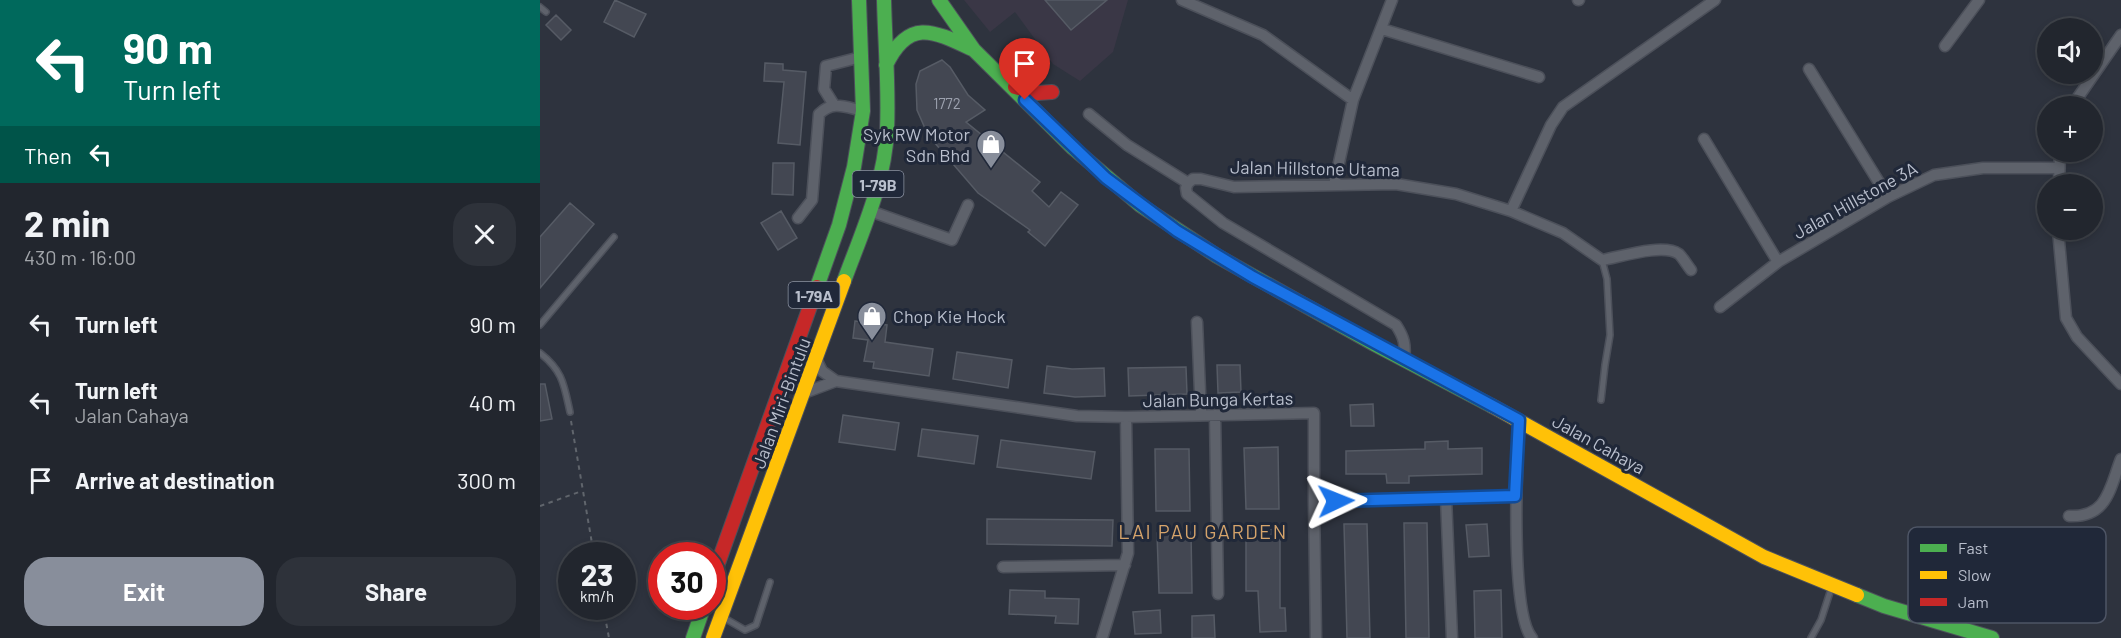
<!DOCTYPE html>
<meta charset="utf-8">
<style>
:root{--surface:#22262e;--page:#2e323a;--text:#f1f3f6;--muted:#a2a5aa;--line:#3f434a;--accent:#888e9b}
body{margin:0;font-family:Barlow,sans-serif;background:var(--page);color:var(--text);height:100vh;display:flex;flex-direction:column;font-size:22px;white-space:nowrap}
*{box-sizing:border-box;margin:0}
p{font-size:20px;color:var(--muted)}
.icon{flex:none;width:33px;height:33px;fill:none;stroke:currentColor;stroke-width:2;stroke-linecap:round;stroke-linejoin:round}
.map{position:relative;flex:1;overflow:hidden}
.side{display:flex;flex-direction:column;background:var(--surface);width:540px}
.side>*{flex:none}
.top-card{background:#00695c;color:#fff;overflow:hidden}
.controls{position:absolute;left:1497px;top:18px;display:grid;gap:12px}
.controls a{display:grid;place-items:center;width:66px;height:66px;border-radius:50%;background:var(--surface);box-shadow:0 3px 9px #0003,0 0 0 2px var(--line);font-size:30px}
.speed{position:absolute;left:18px;top:542px;display:flex;gap:12px;font-size:30px;font-weight:700;text-align:center}
.speed>*{display:grid;place-content:center;width:78px;height:78px;border-radius:50%;background:var(--surface);box-shadow:0 3px 9px #0003,0 0 0 2px var(--line);line-height:1}
.speed small{font-size:15px;font-weight:400}
.speed .limit{border:9px solid #d22;background:#fff;color:#111}
.pin{position:absolute;display:grid;place-items:center;width:51px;height:51px;color:#fff;margin:-62px -26px;border-radius:50% 50% 50% 0;rotate:-45deg;box-shadow:0 0 6px #0007}
.pin .icon{rotate:45deg}
.me{position:absolute;width:66px;margin:-33px;rotate:88deg;stroke-linejoin:round;filter:drop-shadow(0 0 4px #0008)}
.turn{display:flex;align-items:center;gap:21px;height:126px;padding:0 24px;font-size:27px}
.turn .icon{width:78px;height:78px;stroke-width:2.5}
.turn b{display:block;font-size:42px;line-height:51px}
.then{display:flex;align-items:center;height:57px;padding:0 24px;background:#0003;gap:12px;font-size:22px}
.round{display:grid;place-items:center;flex:none;width:63px;height:63px;border-radius:24px;background:var(--page)}
.summary{display:flex;align-items:center;justify-content:space-between;height:102px;padding:0 24px}
h1{font-size:36px;font-weight:700;line-height:45px}
.cta{display:flex;gap:12px;margin-top:auto;padding:12px 24px}
.cta a{flex:1;height:69px;border-radius:24px;background:var(--accent);color:#fff;font-size:24px;font-weight:700;line-height:69px;text-align:center}
.cta a+a{background:var(--page);color:var(--text)}
ul{padding:0;list-style:none}
li{display:flex;align-items:center;gap:18px;height:78px;padding:0 24px}
li div{flex:1}
li b{display:block;font-size:22px}
li em{font-style:normal}
main{display:flex;flex:1;min-height:0}
.map>svg:first-child{display:block}
</style>
<main>
<section class="side">
<div class="top-card">
<div class="turn"><svg class="icon" aria-label="left" viewBox="0 0 24 24"><path d="M17 20v-9H6M10 6l-5 5 5 5"/></svg><div><b>90 m</b>Turn left</div></div>
<div class="then">Then<svg class="icon" aria-label="left" viewBox="0 0 24 24"><path d="M17 20v-9H6M10 6l-5 5 5 5"/></svg></div>
</div>
<div class="summary"><div><h1>2 min</h1><p>430 m · 16:00</p></div><a class="round"><svg class="icon" aria-label="close" viewBox="0 0 24 24"><path d="M6 6l12 12M18 6L6 18"/></svg></a></div>
<ul>
<li><svg class="icon" aria-label="left" viewBox="0 0 24 24"><path d="M17 20v-9H6M10 6l-5 5 5 5"/></svg><div><b>Turn left</b></div><em>90 m</em></li>
<li><svg class="icon" aria-label="left" viewBox="0 0 24 24"><path d="M17 20v-9H6M10 6l-5 5 5 5"/></svg><div><b>Turn left</b><p>Jalan Cahaya</p></div><em>40 m</em></li>
<li><svg class="icon" aria-label="arrive" viewBox="0 0 24 24"><path d="M6 21V4h12l-3 4 3 4H6"/></svg><div><b>Arrive at destination</b></div><em>300 m</em></li>
</ul>
<div class="cta"><a>Exit</a><a>Share</a></div>
</section>
<div class="map">
<svg width="1581" height="638" viewBox="0 0 1581 638">
<rect width="100%" height="100%" fill="#2e333e"/>
<path fill="#3a3746" d="M424,0H588L573,52L540,81L513,64L475,12L450,32Z"/>
<path fill="#434752" stroke="#565b65" stroke-width="1.5" d="M75,0L106,14L94,37L64,22Z
M505,0H567L531,30Z
M16,15L31,30L21,40L6,25Z
M402,60L410,67L428,95L445,110L426,122L500,182L492,191L509,207L521,192L538,205L505,246L488,232L490,230L438,193L388,135L377,110L376,84L380,71Z
M225,63L243,64V70L266,72L260,145L238,143L244,82L224,81Z
M233,163H254L253,195L232,194Z
M30,203L54,224L0,288V237Z
M241,211L257,238L238,250L221,223Z
M315,321L347,325L345,342L393,349L389,376L333,368L334,362L324,361L328,340L313,338Z
M417,352L472,360L468,388L413,379Z
M677,365H700L701,392L678,393Z
M507,366L532,369L564,368L565,396L535,397L504,393Z
M646,367L647,394L589,396L588,368Z
M0,384H5L12,419L0,421Z
M833,404L834,426H811L810,405Z
M303,415L359,423L355,450L299,442Z
M382,429L438,436L434,464L378,456Z
M461,440L555,452L551,479L457,467Z
M908,441V449L942,448V474L869,476V483H847L846,474H806V451L885,449V442Z
M738,447L739,509H706L704,448Z
M615,449H649L650,511H616Z
M447,519L573,520L572,546L447,544Z
M864,523H887L889,638H866Z
M804,524H827L830,638H807Z
M947,524L949,556L929,557L926,525Z
M740,529V608H745L746,631L720,632L718,591H706V530Z
M651,532L652,593H619L617,533Z
M470,590L505,591V598L539,599L538,624L515,623L516,616L469,614Z
M961,590L962,638H935L934,591Z
M620,610L621,633L595,634L593,612Z
M674,615L675,638H652V616Z"/>
<g fill="none" stroke-linecap="round" stroke-linejoin="round">
<g stroke="#4c505a" stroke-width="8">
<path id="lane" d="M0,7L6,12
M0,325L74,237
M0,353C23,371 24,385 30,412
M1061,400L1065,365L1070,335L1067,279L1062,260
M186,619L205,630L216,625L230,582
M1271,638L1281,620L1292,586"/>
</g>
<g stroke="#4c505a" stroke-width="13">
<path id="street" d="M642,0L723,35L813,100
M1038,0H1039
M842,29L999,77
M1405,46L1439,0
M1269,69L1348,197
M294,105L284,89L286,66L321,57
M1532,106L1581,35
M549,114L587,145L648,183
M1164,139L1238,262
M648,183L653,179H661L694,187L856,184L916,194L971,211L1023,233L1062,260C1080,257 1123,243 1139,254C1143,258 1147,265 1151,270
M648,183L646,188L647,194L683,223L856,325C864,337 866,345 864,360
M1519,184L1520,152
M794,185L813,100L852,0
M330,211L412,240L428,205
M971,211L1011,125L1023,107L1175,0
M258,218L272,200L279,114C293,100 305,107 323,111
M1518,230L1526,318L1537,337L1581,384
M1180,307L1238,262L1348,197L1394,175L1443,168H1519
M657,322L661,415
M276,359L282,371L296,381L537,416L586,417L774,413V501L975,496
M264,393L296,381
M675,415L678,594
M979,420C977,459 970,613 992,638
M906,498L912,638
M774,501L776,638
M1529,516C1568,518 1570,487 1581,459
M463,567L585,565
M562,638L588,553L586,417"/>
</g>
<g stroke="#4c505a" stroke-width="16">
<path id="fast" d="M399,0L434,50L533,148L600,205L677,256L834,344L952,406
M346,65C369,17 394,31 434,50
M304,281C322,232 345,182 347,130C349,87 345,43 344,0
M277,287L299,225L314,167L323,111L319,0
M1317,595L1344,606L1452,638
M153,638L164,606"/>
</g>
<g stroke="#4c505a" stroke-width="16">
<path id="slow" d="M952,406L1224,557L1317,595
M173,638L304,281"/>
</g>
<g stroke="#4c505a" stroke-width="16">
<path id="jam" d="M475,87L498,93L512,92
M172,580L277,287"/>
</g>
<path stroke="#60656c" stroke-width="2" stroke-dasharray="4.5 4.5" stroke-linecap="butt" d="M31,421L54,555
M0,506L42,491
M63,606L69,638"/>
<use href="#lane" stroke="#5e626b" stroke-width="5"/>
<use href="#street" stroke="#5e626b" stroke-width="10"/>
<use href="#fast" stroke="#4caf50" stroke-width="14"/>
<use href="#slow" stroke="#ffc107" stroke-width="14"/>
<use href="#jam" stroke="#c62828" stroke-width="14"/>
</g>
<g fill="none" stroke-linecap="round" stroke-linejoin="round">
<g stroke="#114b97" stroke-width="15">
<path id="route" d="M485,100L566,178L637,231L713,277L979,420L975,496L796,501"/>
</g>
<use href="#route" stroke="#1a73e8" stroke-width="10"/>
</g>
<defs>
<g id="shop-pin" transform="scale(1.5)"><path d="M0 17L-7.5 6A9.5 9.5 0 1 1 7.5 6Z" fill="#888e9b" stroke="#202839"/><path d="M-5-2.5h2.3a2.7 3.5 0 0 1 5.4 0H5L5.5 6h-11ZM-1.5-2.5h3a1.5 2.3 0 0 0-3 0Z" fill="#fff"/></g>
</defs>
<g fill-rule="evenodd">
<use href="#shop-pin" x="451" y="144"/>
<use href="#shop-pin" x="332" y="316"/>
</g>
<g text-anchor="middle" dominant-baseline="central" stroke-width="6" stroke-linejoin="round" paint-order="stroke">
<g font-size="15" fill="#9ca1ae">
<text x="407" y="103">1772</text>
</g>
<g fill="#202839" stroke="#8b92a1" stroke-width="1.5">
<rect x="312.5" y="171" width="51" height="26" rx="4.5"/>
<rect x="248.5" y="282" width="51" height="26" rx="4.5"/>
</g>
<g font-size="16" font-weight="bold" fill="#b9bfcd">
<text x="338" y="184">1-79B</text>
<text x="274" y="295">1-79A</text>
</g>
<g font-size="18" fill="#b9bfcd" stroke="#202839" text-anchor="end">
<text x="430" y="134">Syk RW Motor<tspan x="430" dy="21">Sdn Bhd</tspan></text>
<text x="353" y="316" text-anchor="start">Chop Kie Hock</text>
</g>
<g font-size="18" fill="#b9bfcd" stroke="#202839">
<text transform="translate(775 168) rotate(1)">Jalan Hillstone Utama</text>
<text transform="translate(1315 200) rotate(-29)">Jalan Hillstone 3A</text>
<text transform="translate(678 399) rotate(-1)">Jalan Bunga Kertas</text>
<text transform="translate(241 403) rotate(-70)">Jalan Miri-Bintulu</text>
<text transform="translate(1059 444) rotate(29)">Jalan Cahaya</text>
</g>
<g font-size="20" letter-spacing="1.5" fill="#d6a46b" stroke="#202839">
<text x="663" y="531">LAI PAU GARDEN</text>
</g>
</g>
<rect x="1368" y="527" width="198" height="96" rx="9" fill="#202839" stroke="#4e5565" stroke-width="1.5"/>
<rect x="1380" y="544" width="27" height="8" fill="#4caf50"/>
<rect x="1380" y="571" width="27" height="8" fill="#ffc107"/>
<rect x="1380" y="598" width="27" height="8" fill="#c62828"/>
<g font-size="16" fill="#b9bfcd">
<text x="1418" y="554">Fast</text>
<text x="1418" y="581">Slow</text>
<text x="1418" y="608">Jam</text>
</g>
</svg>
<div class="controls">
<a><svg class="icon" aria-label="sound" viewBox="0 0 24 24"><path d="M4 9h4l5-4v14l-5-4H4zM17 9q2 3 0 6"/></svg></a>
<a>+</a>
<a>−</a>
</div>
<div class="speed"><div>23<small>km/h</small></div><div class="limit">30</div></div>
<div class="pin" style="left:485px;top:100px;background:#d93025"><svg class="icon" aria-label="arrive" viewBox="0 0 24 24"><path d="M6 21V4h12l-3 4 3 4H6"/></svg></div>
<svg class="me" style="left:796px;top:501px" viewBox="-20 -20 40 40"><path d="M0-17L14 15 0 8-14 15z" fill="#1a73e8" stroke="#fff" stroke-width="4"/></svg>
</div>
</main>
